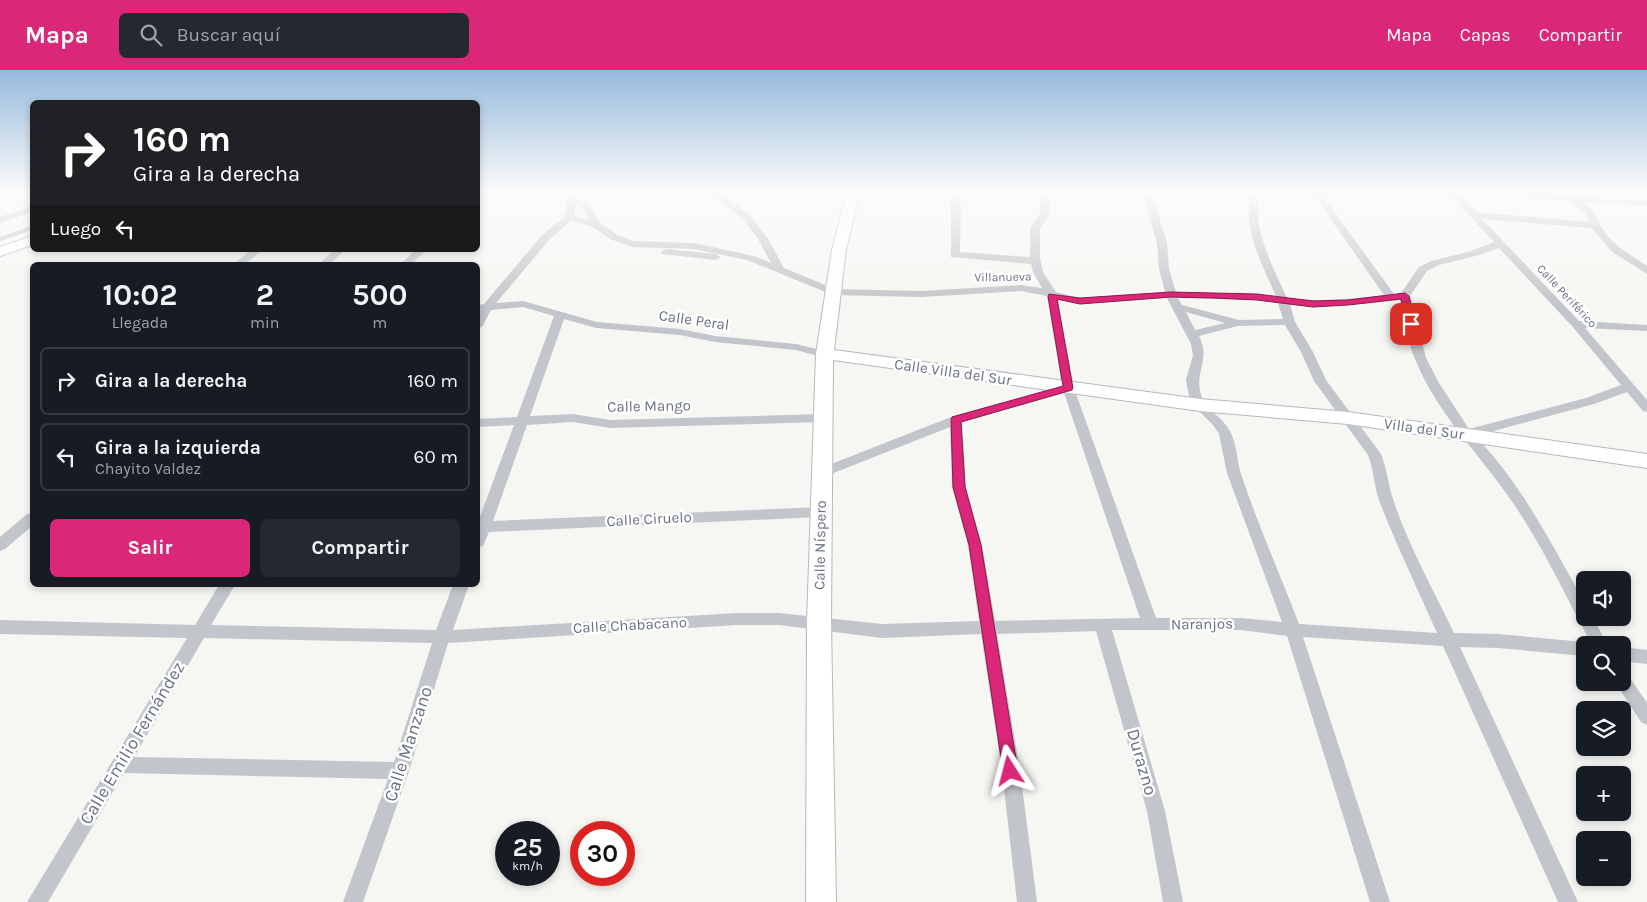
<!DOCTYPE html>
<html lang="es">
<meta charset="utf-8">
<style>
:root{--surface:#171b24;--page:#242831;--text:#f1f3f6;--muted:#9ea1a6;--line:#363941;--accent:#db2777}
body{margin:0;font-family:Karla,sans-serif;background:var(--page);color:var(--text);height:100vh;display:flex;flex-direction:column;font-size:19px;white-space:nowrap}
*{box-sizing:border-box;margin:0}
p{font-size:16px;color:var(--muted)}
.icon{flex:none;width:28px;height:28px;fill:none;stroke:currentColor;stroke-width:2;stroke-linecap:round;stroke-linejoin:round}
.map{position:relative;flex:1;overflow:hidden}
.sheet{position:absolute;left:30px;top:192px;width:450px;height:325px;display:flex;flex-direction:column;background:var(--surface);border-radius:8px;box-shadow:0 2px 8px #0003}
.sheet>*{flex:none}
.hud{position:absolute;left:30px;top:30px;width:450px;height:152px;border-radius:8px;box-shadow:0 2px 8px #0003;background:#202124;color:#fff;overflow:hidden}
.fabs{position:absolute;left:1576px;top:501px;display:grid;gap:10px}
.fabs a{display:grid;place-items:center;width:55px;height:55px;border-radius:8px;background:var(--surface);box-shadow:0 2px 8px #0003;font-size:25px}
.speed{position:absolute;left:495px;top:751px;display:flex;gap:10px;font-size:25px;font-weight:700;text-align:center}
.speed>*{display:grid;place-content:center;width:65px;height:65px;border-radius:50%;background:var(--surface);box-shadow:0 2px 8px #0003;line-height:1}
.speed small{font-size:12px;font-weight:400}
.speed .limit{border:8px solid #d22;background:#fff;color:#111}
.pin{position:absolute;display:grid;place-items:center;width:42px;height:42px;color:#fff;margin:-21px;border-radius:10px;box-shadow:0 2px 8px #0006}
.me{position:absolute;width:55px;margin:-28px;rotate:351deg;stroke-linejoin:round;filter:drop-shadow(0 0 4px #0008)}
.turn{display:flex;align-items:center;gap:18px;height:105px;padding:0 20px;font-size:22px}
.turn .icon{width:65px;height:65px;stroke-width:2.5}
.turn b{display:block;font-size:35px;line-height:42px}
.then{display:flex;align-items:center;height:48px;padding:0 20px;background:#0003;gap:10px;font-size:19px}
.eta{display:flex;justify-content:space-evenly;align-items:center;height:85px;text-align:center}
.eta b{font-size:30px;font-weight:700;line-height:35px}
.cta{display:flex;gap:10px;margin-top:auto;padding:10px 20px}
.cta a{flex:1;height:58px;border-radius:8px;background:var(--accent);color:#fff;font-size:20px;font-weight:700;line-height:58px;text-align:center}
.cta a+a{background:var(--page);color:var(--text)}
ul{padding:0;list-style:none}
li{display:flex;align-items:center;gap:15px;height:68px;margin:0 10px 8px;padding:0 10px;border:2px solid var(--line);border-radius:8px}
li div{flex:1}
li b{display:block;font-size:19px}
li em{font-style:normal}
header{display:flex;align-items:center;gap:30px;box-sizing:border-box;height:70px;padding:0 25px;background:var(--accent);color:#fff}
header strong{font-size:24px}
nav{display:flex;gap:28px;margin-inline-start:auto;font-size:18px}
.search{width:350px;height:45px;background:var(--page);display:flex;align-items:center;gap:12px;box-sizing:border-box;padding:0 18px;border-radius:8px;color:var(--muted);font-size:19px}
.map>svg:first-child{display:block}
</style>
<header>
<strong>Mapa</strong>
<div class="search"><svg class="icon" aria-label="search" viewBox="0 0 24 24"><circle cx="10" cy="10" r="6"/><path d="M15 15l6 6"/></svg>Buscar aquí</div>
<nav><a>Mapa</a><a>Capas</a><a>Compartir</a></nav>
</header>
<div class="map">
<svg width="1647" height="832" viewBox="0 0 1647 832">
<rect width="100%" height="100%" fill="#f6f6f3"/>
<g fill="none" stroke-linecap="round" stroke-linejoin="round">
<path stroke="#bcc3c9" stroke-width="4" d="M0,169L32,158"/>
<g stroke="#b5b8bd" stroke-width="2">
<path id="secondary" d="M847,121H860L846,180L834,280L1200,329L1348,342L1647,384V398L1348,354L1200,341L833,290L831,553L836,832H806L807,553L816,284L832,180Z
M32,166V175L0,186V177Z"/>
</g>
<path fill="#c2c5c9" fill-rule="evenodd" d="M478,121H487L478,128Z
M570,121H578L577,128L590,135L600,153L618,165L633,171L694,173L754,186L771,193L758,169L743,149L706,121H717L750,145L768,169L784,198L835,219L921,221L1021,215L1042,218L1033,202L1031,194L951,187V121H961L960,182L1030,187V158L1040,143L1041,121H1050V143L1040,158V188L1043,202L1056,222L1080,228L1165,222L1159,199L1157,173L1142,121H1151L1167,173L1169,199L1176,222L1257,224L1276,226C1266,203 1254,181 1250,156C1247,144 1251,132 1247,121H1256C1260,132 1257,144 1259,155C1264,181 1276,204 1287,228C1320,232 1351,229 1384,225L1311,121H1319L1394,224L1401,223L1419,197L1431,191L1471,181L1494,172L1447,121H1456L1476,142L1589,152L1585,142L1570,131L1507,124L1502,121H1529L1607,129L1647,130V136L1584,132C1597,141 1596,150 1604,161C1614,176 1632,186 1647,196V204L1611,181L1592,158L1482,149L1579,251L1647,255V261L1585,258L1647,330V342L1643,341L1627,322L1594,334L1475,366C1522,414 1552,475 1585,533V548H1593L1608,575H1592C1568,531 1546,483 1519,442C1486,390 1438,347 1415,289C1407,271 1405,249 1400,230C1363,234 1327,239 1290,234L1295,252L1313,282L1326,310L1381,384C1387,399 1388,414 1393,429C1408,475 1433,519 1454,563L1498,564L1585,572L1591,575H1585V586L1498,578L1460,577L1578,832H1558L1443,576L1303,567L1390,832H1370L1287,566L1241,560H1112L1165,741L1183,832H1163L1147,741L1096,561L997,564L1020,701L1037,832H1017L1002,701L981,564L882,568L779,555H737L448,573L409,701L363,832H343L388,709L124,703L48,832H27L187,568L0,564V550L195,555L219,515H235L211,555L436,560L453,515H469L453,560L737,543H779L882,554L979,551L968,475L952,417L950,357L826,406H816L814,403L816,400L951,347L1062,316L1047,226L1021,221L921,227L833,225L747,190L694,179L632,177L610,169L593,157L571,151L550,169L496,233L523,231L597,252L680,259L715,266L796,274L829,282L831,284L825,288L796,280L715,272L680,265L596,258L564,249L530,346L573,344L610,350L822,344L828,348L822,352L610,358L573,352L527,355L493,451L820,437L825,438L827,442L825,446L820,447L489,462L483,476L478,477V452L514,355L478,357V349L517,347L554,246L523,237L491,240L482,257L478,258V245L479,241H478V235L484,234L542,165L564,147ZM576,135L583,139L589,150L574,146ZM1499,178L1572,256L1621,315L1586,328L1469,359L1439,313L1426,288L1410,226L1427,201L1439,195L1479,185ZM1167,228L1191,274L1193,285L1186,310L1189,326L1196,338L1213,355L1219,364L1227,403L1282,552L1241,548H1156L1074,318L1058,230L1080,234ZM1178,228L1257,230L1278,233L1283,249L1239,250L1182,235ZM1186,242L1225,253L1195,260ZM1285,255L1301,282L1314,311L1368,385C1374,400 1374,416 1379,430C1396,475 1418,519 1437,563L1299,554C1280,504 1258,455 1241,404C1237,391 1237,376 1231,363C1224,348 1206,340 1201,325C1194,301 1211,290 1199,266L1238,256ZM1064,323L1140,548L995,551L982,475L966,417L962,352ZM204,568L432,573L394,692L134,687Z
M32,136V142L0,153V147Z
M666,179L716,184L721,187L716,190L662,184L661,182Z
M251,180H262L244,195H232Z
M334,180H345L329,195H318Z
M415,180H426L411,195H400Z
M32,443V456L5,479L0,481V467L27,444Z
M1622,577L1647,580V594L1622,591Z
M1622,603L1628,605L1647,633V655L1641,652L1615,612H1622Z"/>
<use href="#secondary" fill="#fff" fill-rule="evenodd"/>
</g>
<linearGradient id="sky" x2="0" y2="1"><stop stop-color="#96badc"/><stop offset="0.51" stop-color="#fbfbfa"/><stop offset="1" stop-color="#fbfbfa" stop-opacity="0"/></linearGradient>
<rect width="1647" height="237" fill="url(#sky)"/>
<path fill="#db2777" stroke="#8e194d" d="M1171,222L1257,224L1313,231L1348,230L1405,223L1409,226L1416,254L1411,257L1406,254L1401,229L1348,235L1313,237L1257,230L1213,228L1171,227L1080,234L1057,229L1073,318L1072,320L961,352L965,417L981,475L1018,701L1016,706L1010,708L1005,706L1003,701L969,475L953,417L951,350L952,347L1063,316L1048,226L1049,224L1080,228Z"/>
<g text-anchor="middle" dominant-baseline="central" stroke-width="5" stroke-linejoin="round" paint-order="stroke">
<g font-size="12" fill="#687182" stroke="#fff">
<text transform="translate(1003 207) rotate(-1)">Villanueva</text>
<text transform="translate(1567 226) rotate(47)">Calle Periférico</text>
</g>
<g font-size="15" fill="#687182" stroke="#fff">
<text transform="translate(694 250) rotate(8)">Calle Peral</text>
<text transform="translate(953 302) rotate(8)">Calle Villa del Sur</text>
<text transform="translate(649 336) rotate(-1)">Calle Mango</text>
<text transform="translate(1424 359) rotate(8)">Villa del Sur</text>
<text transform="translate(649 449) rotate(-3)">Calle Ciruelo</text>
<text transform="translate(820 475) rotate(-89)">Calle Níspero</text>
<text transform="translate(1202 554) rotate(-1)">Naranjos</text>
<text transform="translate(630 555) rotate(-3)">Calle Chabacano</text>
</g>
<g font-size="18" fill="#687182" stroke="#fff">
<text transform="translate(132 673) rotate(-59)">Calle Emilio Fernández</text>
<text transform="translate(408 674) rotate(-72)">Calle Manzano</text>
<text transform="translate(1142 692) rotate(74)">Durazno</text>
</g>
</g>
</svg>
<div class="fabs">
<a><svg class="icon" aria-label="sound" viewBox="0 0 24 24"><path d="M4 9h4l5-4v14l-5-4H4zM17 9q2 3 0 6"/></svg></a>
<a><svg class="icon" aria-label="search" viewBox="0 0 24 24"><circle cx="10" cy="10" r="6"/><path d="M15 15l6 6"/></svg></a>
<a><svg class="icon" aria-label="layers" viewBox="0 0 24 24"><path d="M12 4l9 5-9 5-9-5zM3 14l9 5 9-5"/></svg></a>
<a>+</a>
<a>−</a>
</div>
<div class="speed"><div>25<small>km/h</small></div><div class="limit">30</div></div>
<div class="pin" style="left:1411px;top:254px;background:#d93025"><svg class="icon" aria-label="arrive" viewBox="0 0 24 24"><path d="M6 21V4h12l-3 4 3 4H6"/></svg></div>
<svg class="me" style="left:1010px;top:701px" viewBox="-20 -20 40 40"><path d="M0-17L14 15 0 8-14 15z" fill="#db2777" stroke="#fff" stroke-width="4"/></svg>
<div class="hud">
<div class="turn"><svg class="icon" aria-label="right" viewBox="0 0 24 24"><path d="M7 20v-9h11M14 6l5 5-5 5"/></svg><div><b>160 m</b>Gira a la derecha</div></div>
<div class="then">Luego<svg class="icon" aria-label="left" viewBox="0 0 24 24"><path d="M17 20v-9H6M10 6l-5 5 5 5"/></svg></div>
</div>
<section class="sheet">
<div class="eta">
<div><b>10:02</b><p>Llegada</p></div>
<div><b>2</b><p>min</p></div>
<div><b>500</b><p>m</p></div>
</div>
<ul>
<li><svg class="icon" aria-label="right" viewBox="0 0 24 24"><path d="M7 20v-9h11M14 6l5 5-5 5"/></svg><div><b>Gira a la derecha</b></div><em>160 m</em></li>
<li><svg class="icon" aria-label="left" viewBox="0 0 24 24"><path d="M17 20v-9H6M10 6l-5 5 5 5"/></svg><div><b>Gira a la izquierda</b><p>Chayito Valdez</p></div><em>60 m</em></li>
</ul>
<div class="cta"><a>Salir</a><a>Compartir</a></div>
</section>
</div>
